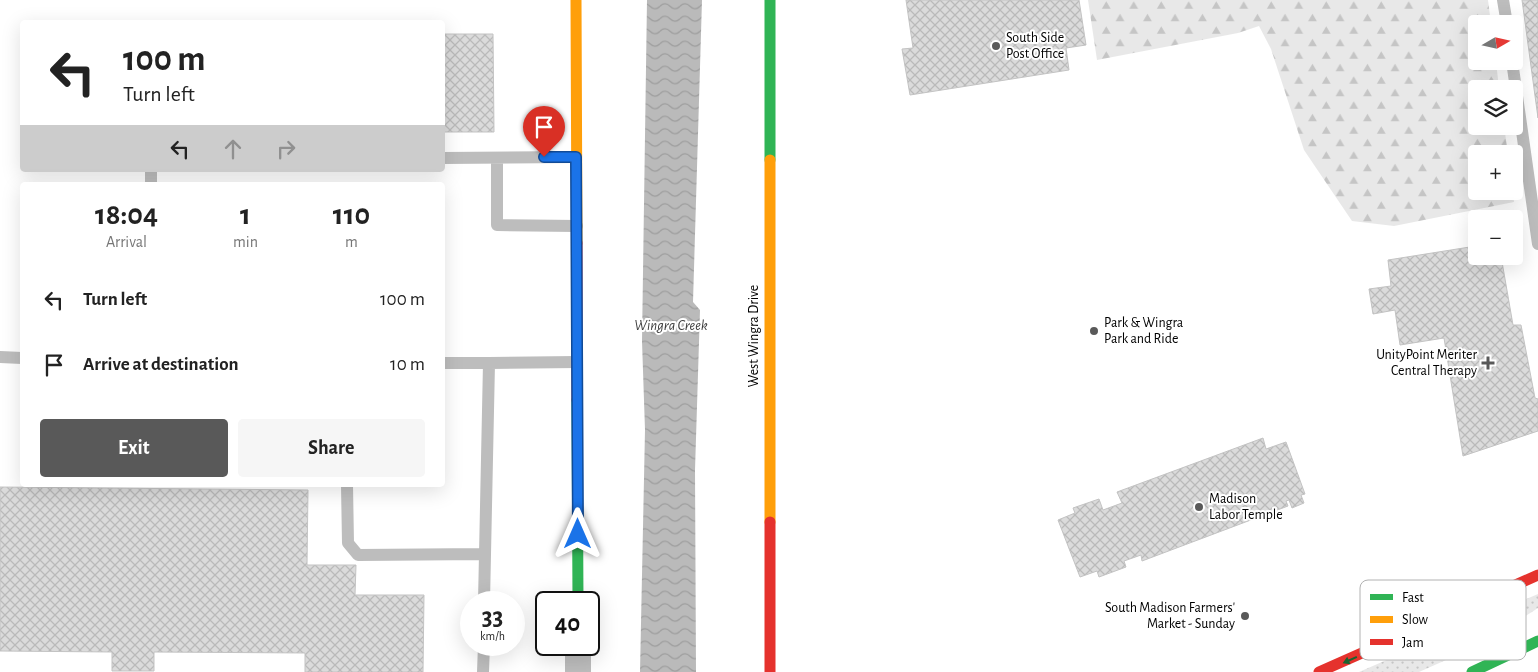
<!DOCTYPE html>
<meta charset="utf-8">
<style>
:root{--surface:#fff;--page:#f6f6f6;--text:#222;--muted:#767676;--accent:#595959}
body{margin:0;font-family:"Alegreya Sans",sans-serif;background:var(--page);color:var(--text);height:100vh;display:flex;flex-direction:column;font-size:19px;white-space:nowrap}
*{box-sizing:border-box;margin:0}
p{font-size:16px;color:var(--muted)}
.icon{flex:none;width:28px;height:28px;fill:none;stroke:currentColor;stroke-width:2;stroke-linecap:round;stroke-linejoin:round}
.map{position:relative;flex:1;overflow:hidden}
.side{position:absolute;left:20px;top:182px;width:425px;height:305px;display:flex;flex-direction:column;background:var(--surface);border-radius:5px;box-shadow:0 5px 20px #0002}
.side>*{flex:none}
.guide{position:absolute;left:20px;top:20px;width:425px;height:152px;border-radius:5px;box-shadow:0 5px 20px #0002;background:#fff;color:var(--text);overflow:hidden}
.needle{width:32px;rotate:81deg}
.buttons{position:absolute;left:1468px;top:15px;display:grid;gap:10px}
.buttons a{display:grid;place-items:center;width:55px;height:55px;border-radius:5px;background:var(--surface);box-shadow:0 5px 20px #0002;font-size:25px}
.speed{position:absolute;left:460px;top:591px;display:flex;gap:10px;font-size:25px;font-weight:700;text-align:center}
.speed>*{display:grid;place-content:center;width:65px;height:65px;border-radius:50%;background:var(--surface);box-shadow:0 5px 20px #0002;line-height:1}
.speed small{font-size:12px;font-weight:400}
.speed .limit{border:2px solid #111;border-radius:8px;background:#fff;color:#111}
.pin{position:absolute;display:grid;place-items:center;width:42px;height:42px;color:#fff;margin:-51px -21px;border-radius:50% 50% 50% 0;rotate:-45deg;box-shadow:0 0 5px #0007}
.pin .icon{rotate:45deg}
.me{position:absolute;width:55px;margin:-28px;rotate:0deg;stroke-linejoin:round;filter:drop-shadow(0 0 4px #0008)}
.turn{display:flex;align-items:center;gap:18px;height:105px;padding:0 20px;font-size:22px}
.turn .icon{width:65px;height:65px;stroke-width:2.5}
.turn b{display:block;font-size:35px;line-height:42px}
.lanes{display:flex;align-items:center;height:48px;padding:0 20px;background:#0003;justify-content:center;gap:25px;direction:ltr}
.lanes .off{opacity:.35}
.eta{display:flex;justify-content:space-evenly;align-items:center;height:85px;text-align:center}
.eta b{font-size:30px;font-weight:700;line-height:35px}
.cta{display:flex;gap:10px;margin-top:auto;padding:10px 20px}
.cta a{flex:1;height:58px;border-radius:5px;background:var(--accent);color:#fff;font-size:20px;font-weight:700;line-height:58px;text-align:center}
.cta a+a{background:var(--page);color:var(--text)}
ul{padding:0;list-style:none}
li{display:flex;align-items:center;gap:15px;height:65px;padding:0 20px}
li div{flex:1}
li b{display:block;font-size:19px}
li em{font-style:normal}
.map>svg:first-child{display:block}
</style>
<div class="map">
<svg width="1538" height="672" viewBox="0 0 1538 672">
<defs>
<pattern id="grass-dots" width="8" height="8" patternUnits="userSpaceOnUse" patternTransform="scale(1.25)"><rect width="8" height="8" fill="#e8e8e8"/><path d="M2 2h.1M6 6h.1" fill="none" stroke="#c5c5c5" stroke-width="1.8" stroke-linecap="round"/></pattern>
<pattern id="forest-firs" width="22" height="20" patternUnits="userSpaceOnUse" patternTransform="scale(1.25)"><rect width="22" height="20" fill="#e8e8e8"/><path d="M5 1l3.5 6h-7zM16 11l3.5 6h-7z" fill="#c5c5c5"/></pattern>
<pattern id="water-waves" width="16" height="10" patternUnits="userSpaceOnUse" patternTransform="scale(1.25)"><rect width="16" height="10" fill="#bababa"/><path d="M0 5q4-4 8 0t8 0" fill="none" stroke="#9e9e9e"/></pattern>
<pattern id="building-cross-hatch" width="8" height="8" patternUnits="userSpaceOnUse" patternTransform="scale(1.25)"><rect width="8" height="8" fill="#dbdbdb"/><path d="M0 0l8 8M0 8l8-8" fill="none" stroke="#bababa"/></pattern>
</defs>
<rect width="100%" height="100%" fill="#fff"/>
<path fill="url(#grass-dots)" d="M1538,594V608L1482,644L1419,672H1359Z"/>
<path fill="url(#forest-firs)" d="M1088,0H1488L1491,24H1476V61H1496L1499,89H1476V126H1504L1508,154H1476V191H1513L1514,202L1394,226L1352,221L1304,150L1271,49L1259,26L1238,33L1097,60Z"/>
<path fill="url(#water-waves)" d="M647,0H702L693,302L700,310L695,470L696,672H640L645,430L642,341Z"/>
<path fill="url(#building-cross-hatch)" stroke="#c3c3c3" d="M906,0H1079L1086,45L1066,48L1069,70L910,95L902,49L913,48Z
M1522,0H1538V118Z
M442,34H493L494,132H442Z
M1476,246V256H1501L1513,325H1521L1535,398L1538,399V431L1463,456L1444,338L1400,345L1395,310L1373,314L1369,289L1391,286L1388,260Z
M1263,438L1266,449L1286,442L1305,494L1301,495L1304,503L1292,508L1289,500L1286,501L1288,506L1142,561L1141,555L1124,561L1126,567L1099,577L1097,571L1080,577L1058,520L1075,513L1073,508L1099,499L1103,510L1122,503L1117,492Z
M0,487L308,490L307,565H356L355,595H424L423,672H305V653L154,652V671H112V652L0,651Z"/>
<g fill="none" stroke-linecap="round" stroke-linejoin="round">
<path stroke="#bdbdbd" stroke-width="12" d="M1503,0L1507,24
M1512,61L1538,244
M442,158L576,157
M497,158V225L577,226
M151,185V170
M0,357L22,358
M442,363H489
M347,485L348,543L358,555L485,554
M484,602L489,363L577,362
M483,672L484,645"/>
<path stroke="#bdbdbd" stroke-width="26" d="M578,672V645"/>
<path stroke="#30b455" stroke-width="11" d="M770,0V160
M577,400L578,602
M1472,672L1538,641"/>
<path stroke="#ff9f0a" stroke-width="11" d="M576,0L577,243
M770,160V522"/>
<path stroke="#e5322d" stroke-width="11" d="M577,243V400
M770,522V672
M1319,672L1538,575"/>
</g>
<defs><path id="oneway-solid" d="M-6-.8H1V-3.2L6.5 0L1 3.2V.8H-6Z" transform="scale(1.25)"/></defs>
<use fill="#1a632f" href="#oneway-solid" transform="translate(1350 660) rotate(156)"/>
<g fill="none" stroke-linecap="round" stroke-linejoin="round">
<g stroke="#114b97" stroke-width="12">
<path id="route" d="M544,157H576L578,534"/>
</g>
<use href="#route" stroke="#1a73e8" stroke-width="9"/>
</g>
<g fill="#595959" stroke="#fff" stroke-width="2">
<circle cx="996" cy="46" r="5"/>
<circle cx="1094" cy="331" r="5"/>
<path d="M1485.5 355.5h5v5h5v5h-5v5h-5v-5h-5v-5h5z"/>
<circle cx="1199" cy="507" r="5"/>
<circle cx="1245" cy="616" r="5"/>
</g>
<g text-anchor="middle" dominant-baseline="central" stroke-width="4" stroke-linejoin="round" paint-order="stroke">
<g font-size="14" fill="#000" stroke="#fff" text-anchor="start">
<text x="1006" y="38">South Side<tspan x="1006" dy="16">Post Office</tspan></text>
<text x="1104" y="323">Park &amp; Wingra<tspan x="1104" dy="16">Park and Ride</tspan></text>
<text x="1477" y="355" text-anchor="end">UnityPoint Meriter<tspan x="1477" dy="16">Central Therapy</tspan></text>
<text x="1209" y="499">Madison<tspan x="1209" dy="16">Labor Temple</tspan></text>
<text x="1235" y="608" text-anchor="end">South Madison Farmers'<tspan x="1235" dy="16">Market - Sunday</tspan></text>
</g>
<g font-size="14" fill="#000" stroke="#fff">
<text transform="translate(754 336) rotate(-90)">West Wingra Drive</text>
</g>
<g font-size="15" font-style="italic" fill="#3d3d3d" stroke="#fff">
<text x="671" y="325">Wingra Creek</text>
</g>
</g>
<rect x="1360" y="580" width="166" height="80" rx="8" fill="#fff" stroke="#b2b2b2" stroke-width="1"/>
<rect x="1370" y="594" width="23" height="6" fill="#30b455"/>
<rect x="1370" y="616" width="23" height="7" fill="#ff9f0a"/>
<rect x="1370" y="639" width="23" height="6" fill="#e5322d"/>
<g font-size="14" fill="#000">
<text x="1402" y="602">Fast</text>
<text x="1402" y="624">Slow</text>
<text x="1402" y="647">Jam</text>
</g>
</svg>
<div class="buttons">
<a><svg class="needle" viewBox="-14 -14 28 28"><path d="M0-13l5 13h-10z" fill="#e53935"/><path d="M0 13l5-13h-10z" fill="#767676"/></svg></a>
<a><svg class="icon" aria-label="layers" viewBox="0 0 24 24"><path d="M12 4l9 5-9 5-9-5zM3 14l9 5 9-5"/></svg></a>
<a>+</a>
<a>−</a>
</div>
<div class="speed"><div>33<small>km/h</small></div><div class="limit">40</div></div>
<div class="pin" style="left:544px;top:157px;background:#d93025"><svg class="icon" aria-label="arrive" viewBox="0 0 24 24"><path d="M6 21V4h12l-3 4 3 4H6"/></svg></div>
<svg class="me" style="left:578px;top:534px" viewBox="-20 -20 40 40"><path d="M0-17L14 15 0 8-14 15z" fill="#1a73e8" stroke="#fff" stroke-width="4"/></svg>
<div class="guide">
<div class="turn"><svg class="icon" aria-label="left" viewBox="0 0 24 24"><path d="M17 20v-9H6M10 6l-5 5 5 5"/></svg><div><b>100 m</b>Turn left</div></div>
<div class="lanes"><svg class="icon" aria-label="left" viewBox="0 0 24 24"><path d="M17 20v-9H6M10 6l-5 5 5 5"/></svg><svg class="icon off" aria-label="ahead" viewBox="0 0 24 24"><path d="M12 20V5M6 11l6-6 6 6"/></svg><svg class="icon off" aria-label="right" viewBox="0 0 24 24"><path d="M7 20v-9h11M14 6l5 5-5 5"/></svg></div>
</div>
<section class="side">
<div class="eta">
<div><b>18:04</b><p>Arrival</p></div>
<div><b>1</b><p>min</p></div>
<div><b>110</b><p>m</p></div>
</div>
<ul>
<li><svg class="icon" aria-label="left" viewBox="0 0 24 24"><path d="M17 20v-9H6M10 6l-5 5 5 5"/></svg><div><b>Turn left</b></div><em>100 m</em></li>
<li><svg class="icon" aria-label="arrive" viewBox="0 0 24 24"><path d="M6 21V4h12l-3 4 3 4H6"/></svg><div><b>Arrive at destination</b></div><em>10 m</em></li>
</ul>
<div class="cta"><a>Exit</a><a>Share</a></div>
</section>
</div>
